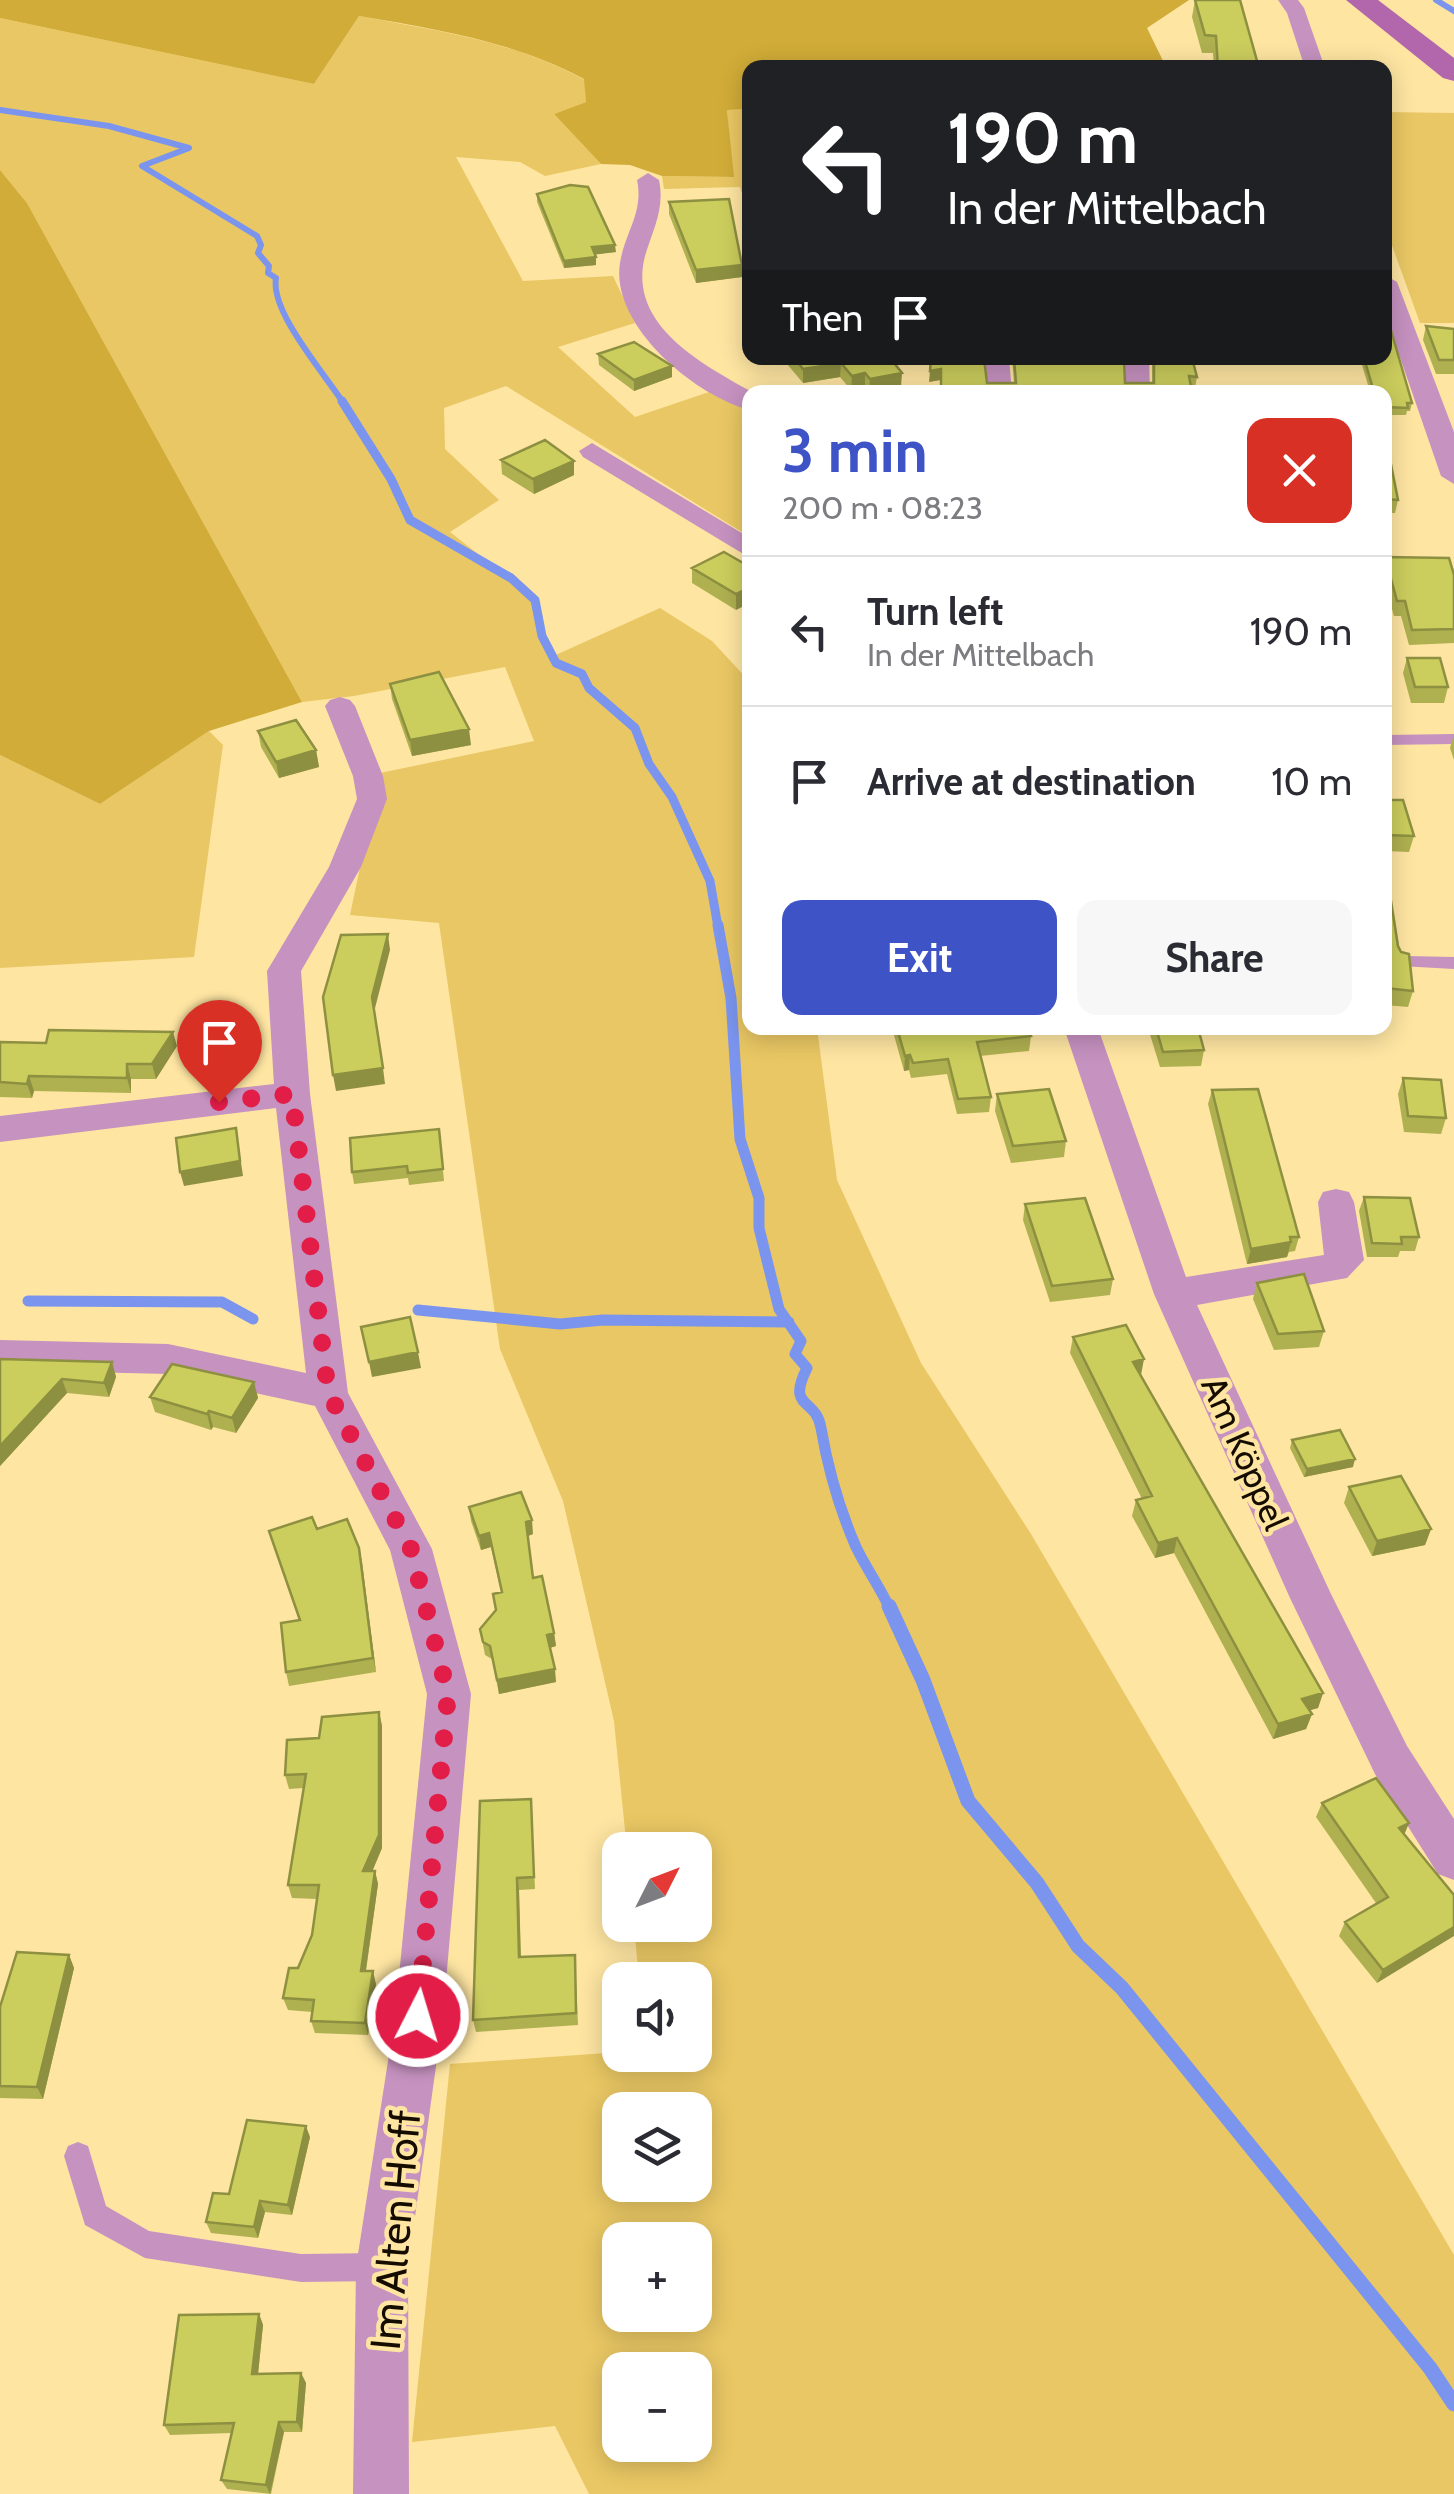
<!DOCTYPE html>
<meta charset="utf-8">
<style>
:root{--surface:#fff;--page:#f7f7f7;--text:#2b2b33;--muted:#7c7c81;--line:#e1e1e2;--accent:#3d53c6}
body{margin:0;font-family:Cabin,sans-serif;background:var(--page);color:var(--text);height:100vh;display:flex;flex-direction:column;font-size:38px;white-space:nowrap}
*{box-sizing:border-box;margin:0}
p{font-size:32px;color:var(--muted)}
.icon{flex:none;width:55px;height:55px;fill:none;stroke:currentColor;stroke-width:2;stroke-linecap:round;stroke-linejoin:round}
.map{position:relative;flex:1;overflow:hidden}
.side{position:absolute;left:742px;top:385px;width:650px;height:650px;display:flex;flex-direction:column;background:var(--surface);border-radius:20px;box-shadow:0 5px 25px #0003}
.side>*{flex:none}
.banner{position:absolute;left:742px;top:60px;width:650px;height:305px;border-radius:20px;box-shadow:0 5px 25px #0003;background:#202124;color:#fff;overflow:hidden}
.needle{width:65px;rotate:48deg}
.buttons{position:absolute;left:602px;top:1832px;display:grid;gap:20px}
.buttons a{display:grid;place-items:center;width:110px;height:110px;border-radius:20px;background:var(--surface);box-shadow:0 5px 25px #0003;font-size:50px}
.pin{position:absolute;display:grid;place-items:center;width:85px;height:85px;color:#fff;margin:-102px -42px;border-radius:50% 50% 50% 0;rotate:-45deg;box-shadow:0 0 10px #0007}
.pin .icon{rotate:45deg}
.me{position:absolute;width:110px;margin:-55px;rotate:5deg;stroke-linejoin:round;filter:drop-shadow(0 0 8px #0008)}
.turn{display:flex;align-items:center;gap:35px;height:210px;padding:0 40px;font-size:45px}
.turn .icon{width:130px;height:130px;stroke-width:2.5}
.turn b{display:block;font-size:70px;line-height:85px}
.then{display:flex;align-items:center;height:95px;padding:0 40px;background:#0003;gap:20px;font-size:38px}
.round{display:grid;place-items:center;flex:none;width:105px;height:105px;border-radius:20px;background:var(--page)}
.headline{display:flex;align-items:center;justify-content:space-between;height:170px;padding:0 40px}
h1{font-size:60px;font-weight:700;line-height:75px;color:var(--accent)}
.action{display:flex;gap:20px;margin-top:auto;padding:20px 40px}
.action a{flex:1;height:115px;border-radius:20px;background:var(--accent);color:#fff;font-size:40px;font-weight:700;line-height:115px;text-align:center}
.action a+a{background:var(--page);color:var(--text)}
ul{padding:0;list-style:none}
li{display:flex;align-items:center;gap:30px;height:150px;padding:0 40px;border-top:2px solid var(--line)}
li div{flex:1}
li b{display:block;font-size:38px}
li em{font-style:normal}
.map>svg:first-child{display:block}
</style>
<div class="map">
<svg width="1454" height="2494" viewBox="0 0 1454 2494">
<rect width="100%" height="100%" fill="#fee5a2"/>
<path fill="#e9c764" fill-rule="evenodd" d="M359,16C439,31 513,41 585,80L586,102L554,114L601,164L545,176L520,162L456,157L523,281L613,276L635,323L558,347L635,417L718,389L750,407V537L506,386L444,408L445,449L499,500L450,532L539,602L549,658L660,608L712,641L750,682V1028H817L837,1180L921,1363L1031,1534L1454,2255V2494H589L555,2426L412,2442L450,2064L620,2052L695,2055V1980H639L634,1925H695V1850H627L614,1721L563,1501L500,1349L439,923L350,915L380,773L534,741L505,667L354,696L302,702L27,203L0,170V18L314,84ZM620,2110H695V2185H620ZM620,2240H695V2315H620ZM620,2370H695V2445H620Z
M750,109V220L740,187L664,189L662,176L733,177L727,110Z
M1385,112L1454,113V323H1420L1385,226Z
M209,731L223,745L194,957L0,968V755L100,804Z"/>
<path fill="#d1ac38" d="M0,0H1189L1147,28L1166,67L750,68V109L727,110L734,177L662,176L630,165L601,164L554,114L586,102L584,79C515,42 437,29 359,16L314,84L0,18Z
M0,170L27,203L302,702L209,731L100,804L0,755Z"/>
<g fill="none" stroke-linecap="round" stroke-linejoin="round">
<path stroke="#7b95ef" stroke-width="6" d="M1436,0L1454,11
M0,110L109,126L189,148L142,166L257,236L261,245L258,253L269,266L268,273L276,278C270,312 325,374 344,404"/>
<path stroke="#7b95ef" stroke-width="9" d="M342,401L391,479L410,520L511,578L535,600L542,636L556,663L582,674L589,688L635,728L649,764L672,797L710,881L718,927"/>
<path stroke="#7b95ef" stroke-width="11" d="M718,925L731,998L740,1139L759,1198V1228L779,1309L801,1341L795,1354L807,1368C786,1410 816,1397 821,1428C828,1469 839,1508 856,1547C866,1568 880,1587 890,1609
M28,1301L222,1302L253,1319
M418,1310L560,1324L603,1320L789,1322"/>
<path stroke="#7b95ef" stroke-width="15" d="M889,1606L923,1680L968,1801L1037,1883L1078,1946L1122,1988L1430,2368L1454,2404"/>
<path fill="#c692c0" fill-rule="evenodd" d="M1454,734V744L1385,745V735Z
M1406,956L1454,957V969L1400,966L1397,962L1400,958Z
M78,2142L88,2146L106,2206L149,2231L301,2254L380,2253L390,2257L394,2267L390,2277L380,2281L301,2282L145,2258L85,2225L64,2156L68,2146Z"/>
<path fill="#c692c0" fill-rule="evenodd" d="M1278,0H1298L1304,8L1325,68H1305L1287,13Z
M648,173L659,180C665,209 653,229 645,256C627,325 702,364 752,392L750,410C695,396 610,325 620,263C625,232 644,212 637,180Z
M1385,275L1397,282L1454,432V484L1441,476L1385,314Z
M985,358H1009L1012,392H988Z
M1125,358H1149L1150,392H1126Z
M592,443L750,538V558L583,457L579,451Z
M340,697L350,700L355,706L383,776L387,799L361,867L301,971L310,1094L348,1393L432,1549L471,1694L443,2016L408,2267L409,2494H353L356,2267L395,2016L427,1694L390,1550L315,1406L168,1374L0,1370V1340L168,1344L306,1373L276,1108L0,1142V1116L274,1084L267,971L329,867L357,799L353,776L325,706L330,700Z
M1064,1028H1098L1186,1277L1324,1255L1318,1202L1323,1192L1336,1189L1349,1192L1354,1202L1364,1260L1347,1278L1197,1305L1331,1594L1407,1746L1454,1819V1880L1438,1874L1375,1774L1290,1598L1154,1294Z"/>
<path fill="#b266ac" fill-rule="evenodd" d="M1346,0H1378L1454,58V81L1443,78Z"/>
</g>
<path fill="#afb050" d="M1195,0L1259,68H1214L1213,53H1202L1192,17Z
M537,194L616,252L594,254L596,265L564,268L537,202Z
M669,202L742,265V277L696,283L669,214Z
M1426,326L1454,329V374H1436L1423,340Z
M598,354L672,377L634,391L599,365Z
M782,358H890L901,387L873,392H869L865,387L851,390L840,377L803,383Z
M984,358L987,383H1014L1012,358H1124L1125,383H1152V358H1192L1197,377L1195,388H1191L1192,392H940V380L929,382Z
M1360,358H1385L1412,403L1410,411H1407L1406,415H1385V392H1370Z
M1385,434L1398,500L1395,513H1385Z
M501,460L574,475L534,494L502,474Z
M1385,559L1454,575V643L1409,645L1401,616H1394L1385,585Z
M750,567L736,610L692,583V568Z
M1407,658L1448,687L1444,703H1411L1403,673Z
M390,684L471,745L412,756L392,699Z
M258,731L316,750L319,767L279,778L261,747Z
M1454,734V760L1450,748Z
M1385,800L1414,836L1409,852L1385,851Z
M1385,882L1398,946L1413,991L1408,1007L1385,1005Z
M892,1028H1028L1031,1036L1029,1051L980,1056L991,1097L989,1112L957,1114L947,1074L911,1078L909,1070L904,1071Z
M1148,1028H1198L1204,1050L1201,1066L1160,1067Z
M0,1042L177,1046L156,1079H131V1093L34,1091L32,1098L0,1097Z
M1403,1078L1446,1118L1441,1134L1404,1132L1398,1094Z
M1212,1090L1299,1237L1295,1251L1289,1252L1287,1257L1247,1264L1208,1104Z
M997,1094L1066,1141L1064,1157L1011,1163L995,1111Z
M439,1129L444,1181L409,1185L408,1178L354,1184L352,1172Z
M1364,1197L1419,1237L1415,1251H1400L1398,1257H1367L1359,1211Z
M1025,1204L1113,1279L1110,1295L1050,1302L1023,1220Z
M1257,1283L1324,1331L1319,1347L1274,1350L1253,1299Z
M1073,1337L1141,1375L1323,1693L1318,1708L1309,1710L1312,1714L1306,1729L1273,1739L1174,1553L1155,1558L1132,1516L1136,1500L1142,1499L1070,1353Z
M0,1359L112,1362L116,1377L109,1397L67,1393L0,1466Z
M254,1382L258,1398L236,1433L213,1427L211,1430L155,1412L150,1397Z
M1292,1440L1353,1467L1304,1477L1290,1448Z
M1349,1487L1431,1529L1425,1545L1372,1556L1344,1503Z
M469,1507L533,1534L528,1536L533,1578L554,1633L556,1646L550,1648L556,1682L499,1694L492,1659L485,1655L480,1629L495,1610L501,1592L491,1547L481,1550L471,1521Z
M317,1529L359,1548L376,1672L289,1686L286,1672L299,1620L269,1531Z
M379,1712L382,1726V1848L372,1871H375L378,1884L366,1971L376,1984L368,2035L315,2033L311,2021L312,2012L288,2010L283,1998L312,1935L317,1899L292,1898L288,1885L304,1788L289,1789L285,1775L319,1738Z
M531,1799L535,1889L519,1890L521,1957L575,1955L578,2025L476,2032L473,2020Z
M1322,1803L1409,1823L1404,1835L1454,1895L1377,1983L1339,1936L1345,1922L1376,1903L1316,1817Z
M69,1955L74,1968L43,2099L0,2098V2007Z
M310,2137L292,2215L265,2212L258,2238L211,2233L206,2222L229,2194Z
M259,2314L263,2325L258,2374L301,2373L306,2383L302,2432H284L271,2494L227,2489L221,2480L231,2433L170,2435L164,2425Z"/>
<path fill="#8e9041" d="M615,245L616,252L592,255V247Z
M596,257V265L564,268V261Z
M742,265V277L696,283V270Z
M841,363L840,377L803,383V369Z
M672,366V377L634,391V380Z
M941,369L940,380L929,382L930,371Z
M865,373V387L851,390L852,376Z
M902,373L901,387L869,392L870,379Z
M574,461V475L534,494L533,479Z
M750,587V603L736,610V594Z
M469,729L471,745L412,756L410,740Z
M316,750L319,767L279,778L276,762Z
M388,934L390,950L374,1012L372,997Z
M173,1032L177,1046L156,1079L152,1064Z
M910,1055L909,1070L904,1071L905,1056Z
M127,1064L131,1079V1093L127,1078Z
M383,1068L385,1084L336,1091L333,1075Z
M29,1076L34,1091L32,1098L27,1084Z
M236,1128L243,1176L184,1186L180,1172Z
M1291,1242L1287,1257L1247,1264L1251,1249Z
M418,1352L421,1368L372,1377L369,1362Z
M1144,1359L1141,1375L1133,1362Z
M112,1362L116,1377L109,1397L104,1383Z
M62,1379L67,1393L0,1466V1446Z
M254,1382L258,1398L236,1433L232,1418Z
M209,1411L213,1427L211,1430L207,1414Z
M1355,1459L1353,1467L1304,1477L1307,1469Z
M532,1520L533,1534L528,1536L526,1522Z
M1431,1529L1425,1545L1372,1556L1377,1541Z
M489,1533L491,1547L481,1550L479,1536Z
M1177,1538L1174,1553L1155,1558L1158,1543Z
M359,1548L362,1562L376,1672L373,1658Z
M554,1633L556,1646L549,1648L547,1635Z
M555,1669L556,1682L499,1694L497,1680Z
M1323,1693L1318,1708L1297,1714L1302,1699Z
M379,1712L382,1726V1848L367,1884L363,1871Z
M1312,1714L1306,1729L1273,1739L1278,1724Z
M1409,1823L1403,1837L1399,1828Z
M375,1871L378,1884L364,1983L361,1971Z
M517,1878L519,1890L521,1969L519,1957Z
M1454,1927V1936L1377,1983L1383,1970Z
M69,1955L74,1968L43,2099L37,2087Z
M373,1971L376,1984L368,2035L365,2023Z
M306,2126L310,2137L292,2215L288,2205Z
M260,2201L265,2212L258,2238L254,2227Z
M259,2314L263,2325L257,2384L252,2374Z
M301,2373L306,2383L302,2432L297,2422Z
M279,2422L284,2432L270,2494L266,2485Z"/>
<path fill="#cbcd5d" stroke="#8e9041" stroke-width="2.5" d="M1195,0H1240L1259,68H1218L1216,36L1205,35Z
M570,185L588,187L615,245L592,247L596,257L564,261L537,194Z
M729,199L742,265L696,270L669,202Z
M1385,326L1390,327L1412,403H1407L1408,408L1385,407V392H1374L1364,358H1385Z
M1426,326L1454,329V360H1439Z
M634,342L672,366L634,380L598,354Z
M794,358H890L902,373L870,379L865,373L852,376L841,363L803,369Z
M931,358H984L987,383H1016L1014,358H1124L1125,383H1154V358H1192L1197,377L1189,376L1192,392H941V369L930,371Z
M1385,434L1398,500L1385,499Z
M545,440L574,461L533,479L501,460Z
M724,552L750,567V587L736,594L692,568Z
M1385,557L1449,558L1454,575V629L1412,630L1405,601H1397Z
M1407,658H1440L1448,687H1415Z
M439,672L469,729L410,740L390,684Z
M296,720L316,750L276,762L258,731Z
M1385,800H1403L1414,836L1385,835Z
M1385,882H1388L1398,946L1401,952L1409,954L1413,991L1385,988Z
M388,934L372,997L383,1068L333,1075L323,997L341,935Z
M897,1028H1028L1031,1036L977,1042L991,1097L958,1099L948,1059L913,1063L910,1055L905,1056Z
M1156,1028H1198L1204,1050L1163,1052Z
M49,1030L173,1032L152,1064H127V1078L29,1076L27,1084L0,1082V1042L46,1043Z
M1403,1078L1441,1080L1446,1118L1408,1116Z
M1049,1089L1066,1141L1013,1146L997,1094Z
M1258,1089L1299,1237H1290L1291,1242L1251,1249L1212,1090Z
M236,1128L240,1161L180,1172L176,1138Z
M439,1129L443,1169L408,1173L407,1166L352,1172L350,1138Z
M1364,1197L1410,1198L1419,1237H1401L1402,1244L1372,1243Z
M1085,1198L1113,1279L1052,1286L1025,1204Z
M1304,1274L1324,1331L1278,1334L1257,1283Z
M410,1317L418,1352L369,1362L361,1327Z
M1126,1325L1144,1359L1133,1362L1323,1693L1302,1699L1312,1714L1278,1724L1177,1538L1158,1543L1136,1500L1152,1496L1073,1337Z
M0,1359L112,1362L104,1383L62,1379L0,1446Z
M172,1364L254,1382L232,1418L209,1411L207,1414L150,1397Z
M1340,1430L1355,1459L1307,1469L1292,1440Z
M1401,1476L1431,1529L1377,1541L1349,1487Z
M521,1492L532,1520L526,1522L533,1578L542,1576L554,1633L547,1635L555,1669L497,1680L490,1646L483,1642L480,1629L496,1610L493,1594L502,1592L489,1533L479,1536L469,1507Z
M312,1517L317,1529L347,1519L359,1548L373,1658L286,1672L281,1623L300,1620L269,1531Z
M379,1712V1835L363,1871H375L361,1971H373L365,2023L311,2021L314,2000L283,1998L289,1968H298L312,1935L319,1885H288L306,1774L285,1775L287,1740L319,1738L322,1717Z
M1376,1778L1409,1823L1399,1828L1454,1895V1927L1383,1970L1345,1922L1388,1897L1322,1803Z
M531,1799L534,1877L517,1878L519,1957L575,1955L576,2013L473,2020L480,1801Z
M17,1952L69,1955L37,2087L0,2086V2007Z
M247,2120L306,2126L288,2205L260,2201L254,2227L206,2222L213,2193L229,2194Z
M259,2314L252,2374L301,2373L297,2422H279L266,2485L221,2480L234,2423L164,2425L179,2315Z"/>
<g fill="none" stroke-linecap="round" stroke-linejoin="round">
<path stroke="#e11d48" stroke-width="18" stroke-dasharray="0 32.4" d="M219,1102L292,1094L328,1392L411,1549L448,1694L418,2016"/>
</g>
<g text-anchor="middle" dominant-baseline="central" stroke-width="9" stroke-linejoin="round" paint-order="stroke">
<g font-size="35" fill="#150c00" stroke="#fee5a2">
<text transform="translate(1245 1453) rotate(66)">Am Köppel</text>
</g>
<g font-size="42" fill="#150c00" stroke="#fee5a2">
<text transform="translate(395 2230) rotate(-85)">Im Alten Hoff</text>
</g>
</g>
</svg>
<div class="buttons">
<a><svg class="needle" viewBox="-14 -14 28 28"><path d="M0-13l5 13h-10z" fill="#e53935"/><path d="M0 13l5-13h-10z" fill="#7c7c81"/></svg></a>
<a><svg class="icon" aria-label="sound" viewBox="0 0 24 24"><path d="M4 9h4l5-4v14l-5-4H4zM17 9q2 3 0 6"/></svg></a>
<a><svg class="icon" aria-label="layers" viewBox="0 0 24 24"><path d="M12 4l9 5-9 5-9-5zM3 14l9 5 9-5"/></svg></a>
<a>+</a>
<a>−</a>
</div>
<div class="pin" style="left:219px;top:1102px;background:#d93025"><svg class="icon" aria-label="arrive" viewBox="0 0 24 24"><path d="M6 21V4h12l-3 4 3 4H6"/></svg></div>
<svg class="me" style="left:418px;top:2016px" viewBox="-20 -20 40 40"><circle r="17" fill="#e11d48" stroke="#fff" stroke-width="3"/><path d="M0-11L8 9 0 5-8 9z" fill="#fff"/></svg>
<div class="banner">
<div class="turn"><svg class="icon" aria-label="left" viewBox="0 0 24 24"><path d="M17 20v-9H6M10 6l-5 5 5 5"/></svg><div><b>190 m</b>In der Mittelbach</div></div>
<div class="then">Then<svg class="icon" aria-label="arrive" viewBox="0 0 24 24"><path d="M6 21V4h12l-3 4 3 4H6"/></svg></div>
</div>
<section class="side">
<div class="headline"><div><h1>3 min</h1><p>200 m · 08:23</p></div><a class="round" style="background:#d93025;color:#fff"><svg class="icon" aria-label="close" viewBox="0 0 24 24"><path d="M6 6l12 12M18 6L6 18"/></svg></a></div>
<ul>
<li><svg class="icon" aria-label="left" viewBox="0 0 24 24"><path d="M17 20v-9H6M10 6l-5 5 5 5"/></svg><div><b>Turn left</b><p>In der Mittelbach</p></div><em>190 m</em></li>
<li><svg class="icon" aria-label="arrive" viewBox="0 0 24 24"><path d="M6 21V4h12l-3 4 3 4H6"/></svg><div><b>Arrive at destination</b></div><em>10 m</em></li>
</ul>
<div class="action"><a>Exit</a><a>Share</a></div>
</section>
</div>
